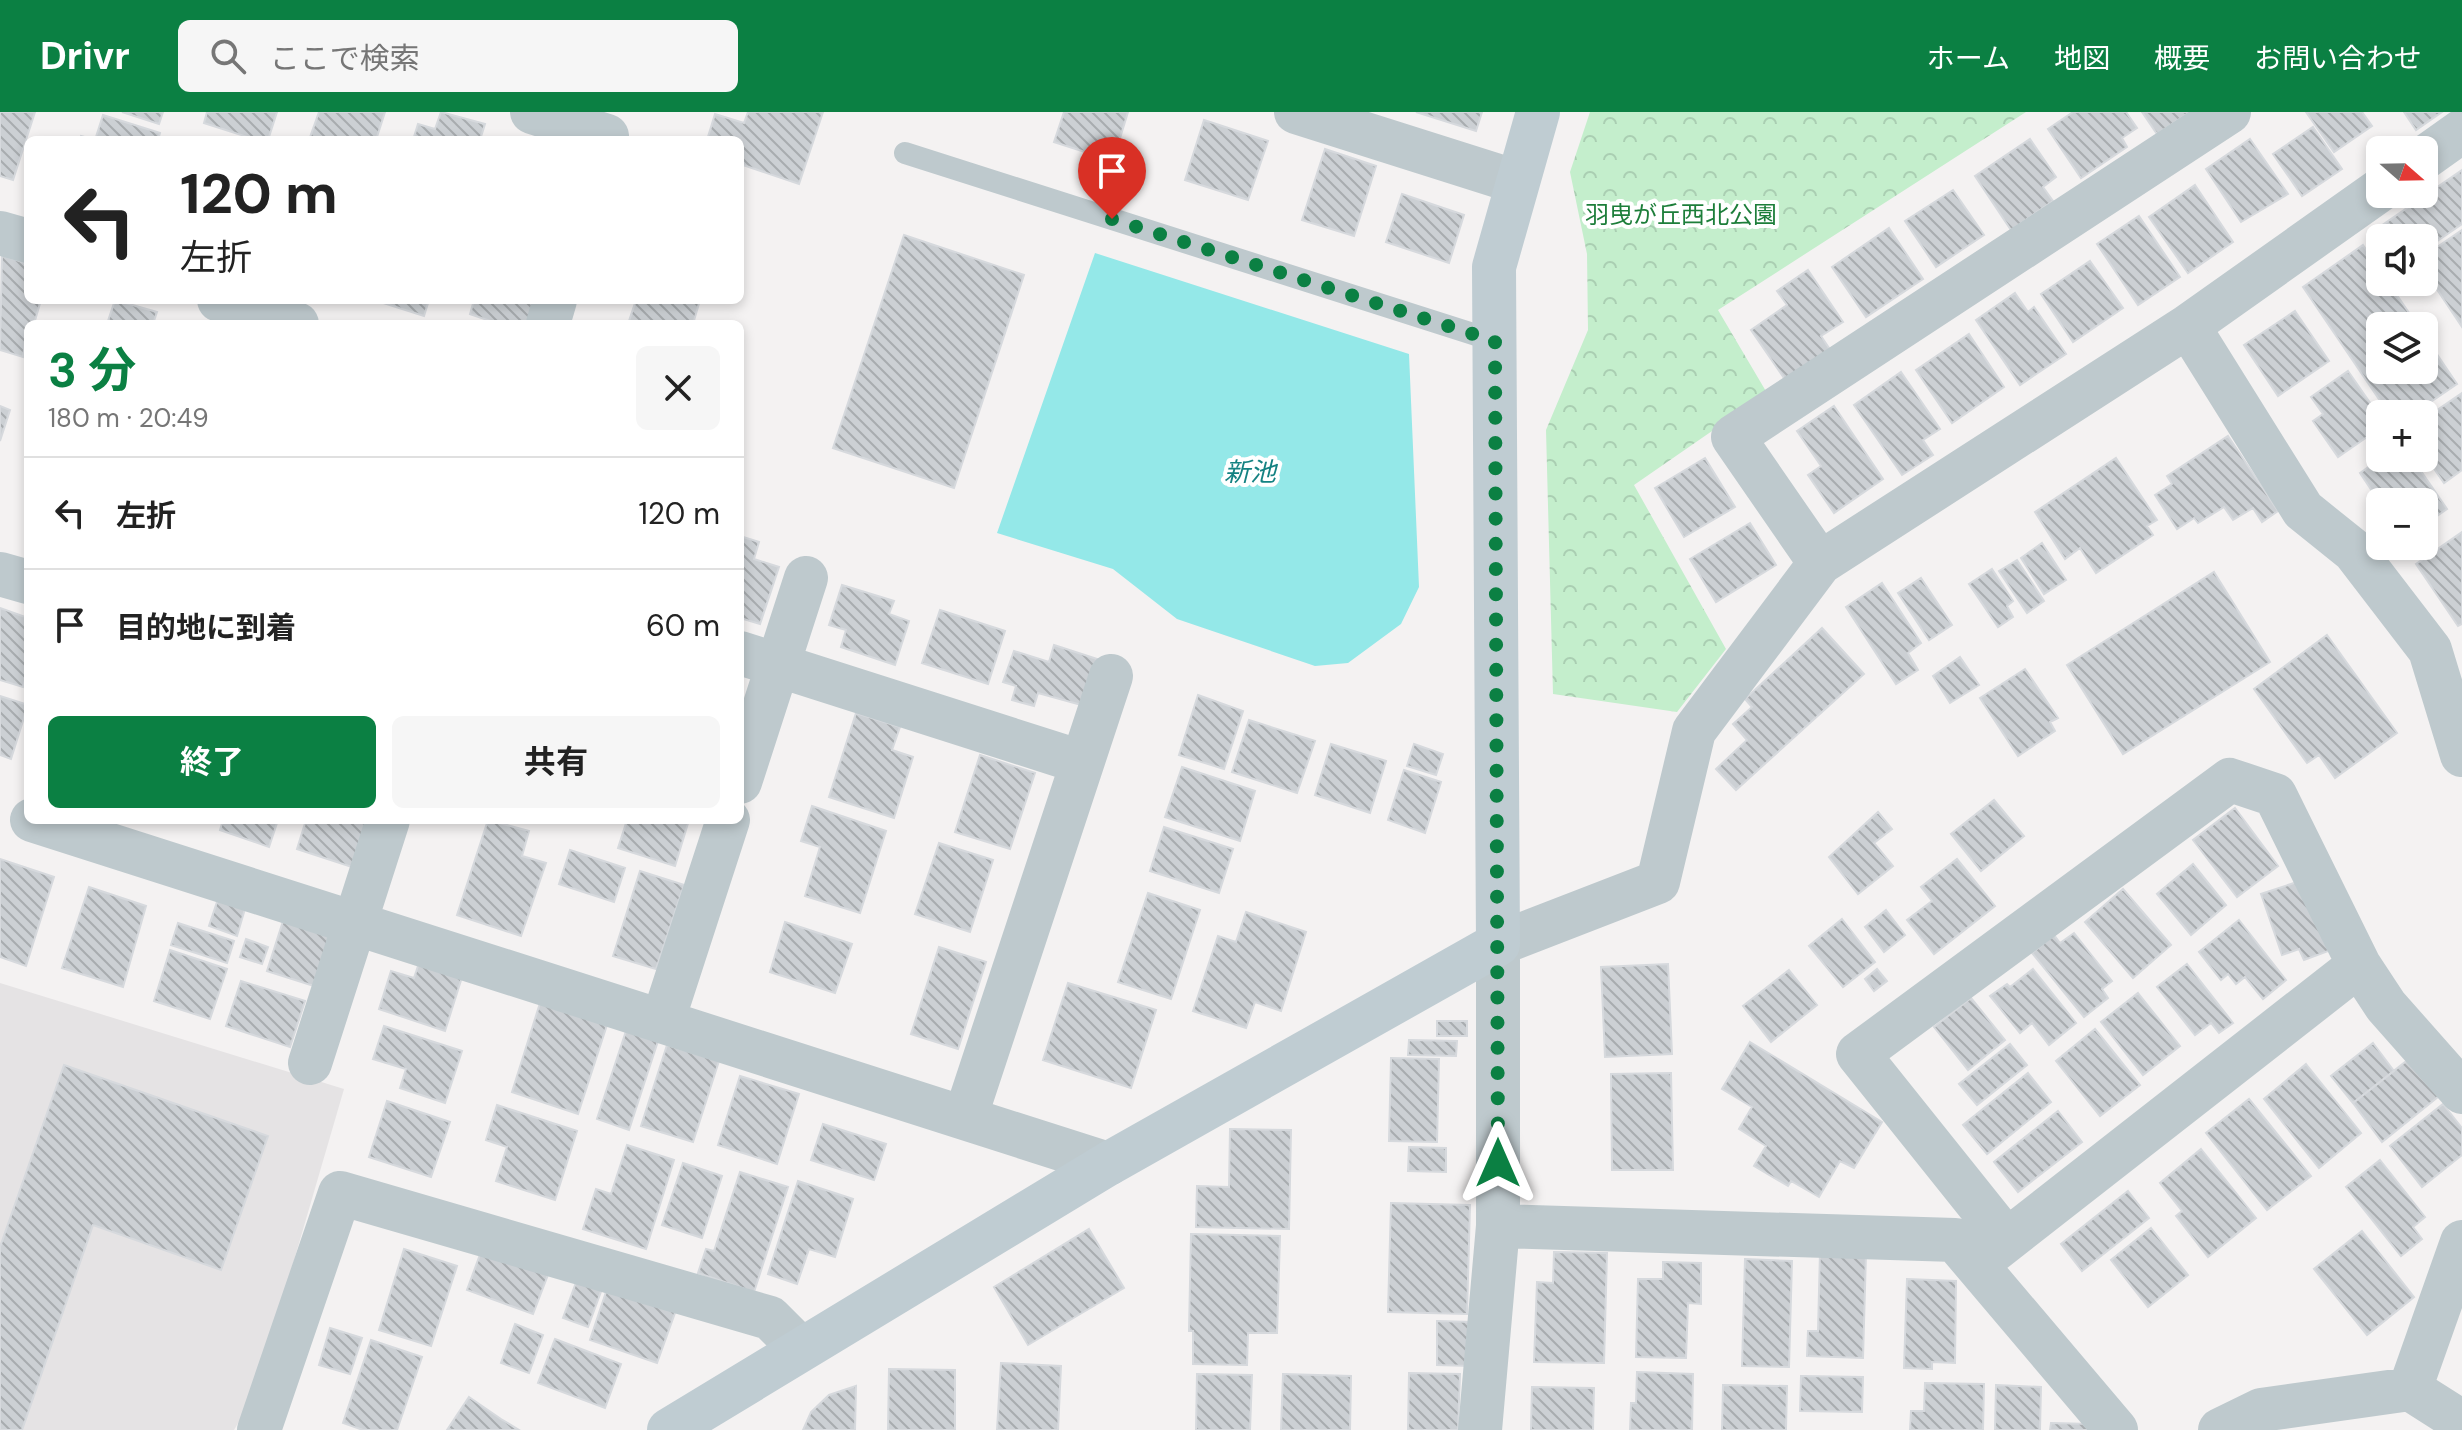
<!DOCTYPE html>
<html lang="ja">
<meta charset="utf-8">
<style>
:root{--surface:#fff;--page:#f6f6f6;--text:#222;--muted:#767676;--line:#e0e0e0;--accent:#0b8043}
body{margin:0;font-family:"DM Sans","Noto Sans JP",sans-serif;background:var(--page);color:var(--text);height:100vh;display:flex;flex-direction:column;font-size:30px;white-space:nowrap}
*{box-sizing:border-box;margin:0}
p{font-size:26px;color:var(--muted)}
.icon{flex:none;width:44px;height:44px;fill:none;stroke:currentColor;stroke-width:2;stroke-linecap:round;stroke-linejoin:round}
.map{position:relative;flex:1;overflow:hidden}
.drawer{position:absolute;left:24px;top:208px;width:720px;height:504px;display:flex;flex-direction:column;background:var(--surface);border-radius:12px;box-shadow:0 4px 12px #0003}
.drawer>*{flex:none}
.guide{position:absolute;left:24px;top:24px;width:720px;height:168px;border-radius:12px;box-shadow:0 4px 12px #0003;background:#fff;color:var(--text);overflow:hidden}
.needle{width:52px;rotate:110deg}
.fabs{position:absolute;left:2366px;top:24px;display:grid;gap:16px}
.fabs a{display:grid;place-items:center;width:72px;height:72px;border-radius:12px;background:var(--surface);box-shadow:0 4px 12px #0003;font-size:40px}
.pin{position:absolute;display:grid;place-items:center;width:68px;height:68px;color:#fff;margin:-82px -34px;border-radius:50% 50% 50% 0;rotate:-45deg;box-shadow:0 0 8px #0007}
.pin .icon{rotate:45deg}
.me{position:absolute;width:88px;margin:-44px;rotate:0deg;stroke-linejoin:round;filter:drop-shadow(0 0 6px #0008)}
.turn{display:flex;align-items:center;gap:28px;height:168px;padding:0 24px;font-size:36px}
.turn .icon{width:104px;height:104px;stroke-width:2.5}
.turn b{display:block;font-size:56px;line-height:68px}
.round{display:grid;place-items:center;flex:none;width:84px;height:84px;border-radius:12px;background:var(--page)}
.overview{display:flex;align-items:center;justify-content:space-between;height:136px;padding:0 24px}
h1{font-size:48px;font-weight:700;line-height:60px;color:var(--accent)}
.action{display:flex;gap:16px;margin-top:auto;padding:16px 24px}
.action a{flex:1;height:92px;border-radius:12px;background:var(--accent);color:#fff;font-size:32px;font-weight:700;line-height:92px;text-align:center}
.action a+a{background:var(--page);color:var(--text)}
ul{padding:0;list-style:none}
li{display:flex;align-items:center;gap:24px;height:112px;padding:0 24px;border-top:2px solid var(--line)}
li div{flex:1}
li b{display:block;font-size:30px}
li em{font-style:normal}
header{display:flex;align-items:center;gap:48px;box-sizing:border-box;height:112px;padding:0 40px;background:var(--accent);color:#fff}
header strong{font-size:38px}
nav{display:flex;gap:44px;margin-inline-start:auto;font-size:28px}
.search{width:560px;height:72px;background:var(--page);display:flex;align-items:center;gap:20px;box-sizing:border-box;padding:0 28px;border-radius:12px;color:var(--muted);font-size:30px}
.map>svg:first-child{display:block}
</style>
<header>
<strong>Drivr</strong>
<div class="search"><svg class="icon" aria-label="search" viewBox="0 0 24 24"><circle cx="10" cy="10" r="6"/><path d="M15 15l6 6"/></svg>ここで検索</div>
<nav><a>ホーム</a><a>地図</a><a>概要</a><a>お問い合わせ</a></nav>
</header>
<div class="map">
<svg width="2462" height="1318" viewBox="0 0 2462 1318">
<defs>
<pattern id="park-crowns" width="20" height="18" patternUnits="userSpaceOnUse" patternTransform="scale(2)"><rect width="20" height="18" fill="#c4eecc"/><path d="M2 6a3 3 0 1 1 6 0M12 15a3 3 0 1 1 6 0" fill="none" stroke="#aaceb2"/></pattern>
<pattern id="building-back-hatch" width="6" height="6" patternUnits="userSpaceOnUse" patternTransform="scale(2)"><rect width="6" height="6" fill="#ccd0d4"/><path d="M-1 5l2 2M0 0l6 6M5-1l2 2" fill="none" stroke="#a8acaf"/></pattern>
</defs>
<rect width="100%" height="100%" fill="#f4f2f2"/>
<path fill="#e5e3e4" d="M0,871L344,977L255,1282L234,1318H0Z"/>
<path fill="url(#park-crowns)" d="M1590,0H2026L1718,198L1767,281L1634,373L1726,537L1677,600L1553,582L1546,318L1588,218L1587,142L1570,60Z"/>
<path fill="#94e8e8" d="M1095,141L1409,242L1419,475L1401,512L1348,551L1315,554L1177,507L1113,457L997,421Z"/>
<path fill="url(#building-back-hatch)" stroke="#d6d9dd" stroke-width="2" d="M0,0H35L13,68L0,64Z
M122,0H163L159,12Z
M207,0H277L268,28H257L204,11Z
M319,0H385L376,28H309Z
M441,0L485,12L480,28H413L418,12L435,17Z
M748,0H823L799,72L740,52V28H707L715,2L744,11Z
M1064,0H1128L1113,49L1054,30Z
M1416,0H1482L1476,19Z
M2073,0H2126L2137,16L2122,26L2127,35L2081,66L2048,17Z
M2142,0H2190L2157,22Z
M2306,0H2362L2372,14L2334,40Z
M2404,0H2442L2416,18Z
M103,3L160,21L158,28H79L81,24L95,28Z
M1204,8L1268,29L1248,88L1185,68Z
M2313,15L2342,57L2302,84L2273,42Z
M2030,27L2056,65L2043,75L2053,89L2011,118L1975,64Z
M2250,27L2288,82L2241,110L2206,57Z
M1325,37L1376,54L1354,124L1302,108Z
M2462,58V112L2424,138V126H2385L2378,116Z
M2195,73L2233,130L2188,161L2149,105Z
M1953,78L1984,123L1936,155L1905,109Z
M1402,82L1464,103L1449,151L1386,130Z
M2139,104L2180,165L2138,193L2097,132Z
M1889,116L1923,167L1866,205L1832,155Z
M2462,118V215L2424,158V144Z
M904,123L1024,163L954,376L833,336Z
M2363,133L2380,158V170H2388L2418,214H2380V258H2424V223L2457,272L2413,302H2389L2303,175Z
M2,143L28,152V188H41L34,212H28L23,245L0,238Z
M2090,149L2123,196L2073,230L2041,182Z
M1808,158L1843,210L1821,224L1831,239L1786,269L1751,218L1787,193L1777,179Z
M2015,181L2028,200L2034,195L2066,242L2020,273L1976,208Z
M115,188L157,200L153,212H107Z
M374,188H429L424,204Z
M474,188H536L528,212H499L470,202Z
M636,188H700L693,212H628Z
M2295,199L2329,249L2278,284L2244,233Z
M1969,222L2004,275L1952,311L1916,258Z
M2348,259L2380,305V316L2338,345L2313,309L2323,302L2311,285Z
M1901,260L1940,317L1923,328L1933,343L1902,363L1854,293Z
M2462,281V358L2444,371L2424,342V307Z
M0,294L10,298L0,329Z
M1834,294L1883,367L1834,401L1808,363L1821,354L1797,319Z
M2228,324L2278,399L2262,410L2253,396L2233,408L2224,395L2198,411L2194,406L2177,417L2155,383L2172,372L2167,364Z
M1705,346L1735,395L1684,425L1655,376Z
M2116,346L2157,408L2147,414L2153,423L2096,461L2080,436L2065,447L2035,400Z
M2381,346H2412L2447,397L2424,413V390L2380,391L2360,361Z
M1750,411L1776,453L1716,490L1690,447Z
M2462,420V512L2458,514L2416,452Z
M740,424L759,430L754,447L779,455L760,512L740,506Z
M2042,431L2066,468L2044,482L2021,446Z
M2017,448L2044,489L2027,501L1999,459Z
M1992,457L2013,489L2007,494L2013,505L1998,515L1969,472Z
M2214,460L2270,550L2123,642L2067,553Z
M1921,466L1952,513L1929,528L1898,481Z
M1882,471L1921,531L1908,541L1918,558L1896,572L1846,495Z
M842,473L894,489L889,502L909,509L895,553L841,535L846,518L829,513Z
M0,496L28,506V558L23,575L0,568Z
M940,498L1005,519L988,572L922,551Z
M1822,516L1864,562L1736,678L1716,657L1747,628L1733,612L1752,595L1745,587Z
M2327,523L2397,621L2335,666L2319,643L2307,651L2254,577Z
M1054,533L1100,548L1085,594L1038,581L1034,594L1012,588L1016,574L1003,570L1014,539L1049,550Z
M1960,545L1979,573L1950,591L1933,564Z
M2025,557L2058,606L2050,610L2055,619L2018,644L1980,586Z
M1198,583L1243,599L1224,657L1179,643Z
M0,584L28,593L11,647L0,643Z
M856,601L900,615L892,638L913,645L894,706L829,685Z
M1249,608L1315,629L1297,681L1232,660Z
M1331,632L1386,649L1370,701L1315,683Z
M1414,632L1443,642L1436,663L1407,654Z
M980,643L1035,661L1010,737L955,720Z
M1182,655L1255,679L1240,729L1165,705Z
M1404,658L1441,670L1425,721L1388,708Z
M1994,688L2024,724L1981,759L1951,722Z
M812,694L886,719L860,801L805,784L820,735L801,729Z
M2235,696L2278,754L2237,785L2193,728Z
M1878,700L1892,717L1874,731L1893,754L1858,782L1829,745Z
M223,708H278L269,735L220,718Z
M306,708H374L358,757L297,737Z
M488,708L529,719L522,744L546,751L521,824L457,803Z
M627,708H689L675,754L618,736Z
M1164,715L1233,737L1219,781L1150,759Z
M939,731L993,748L970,820L915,802Z
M570,738L625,756L614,790L559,772Z
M0,747L54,765L26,854L0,845Z
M1957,747L1995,794L1934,842L1907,808L1932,789L1921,775Z
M2193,752L2226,793L2191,823L2157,782Z
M640,759L684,773L656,857L613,844Z
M2300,769L2331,838L2304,848L2299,837L2282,843L2261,782Z
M89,775L146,794L123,875L62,856Z
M2123,777L2171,833L2133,866L2085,810Z
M220,781L247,790L237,824L209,814Z
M1148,781L1200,798L1171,887L1118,870Z
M1886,798L1905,823L1884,840L1865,815Z
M1246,800L1306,820L1281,899L1255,890L1246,916L1193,899L1218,824L1236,830Z
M284,806L334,822L317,875L267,859Z
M1842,807L1875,850L1843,875L1809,834Z
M2239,808L2286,868L2263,887L2245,865L2236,872L2228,862L2221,868L2199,840Z
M785,810L852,832L835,881L770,860Z
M178,811L234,829L227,851L171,833Z
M2074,821L2112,869L2102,877L2108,886L2084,905L2032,841L2054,823L2060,831Z
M246,827L268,835L262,852L240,845Z
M939,835L986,850L958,937L911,922Z
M170,838L227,857L210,907L154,889Z
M420,848L463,862L445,919L379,897L391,859L414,866Z
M1668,852L1672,942L1605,945L1601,855Z
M2187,852L2233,911L2219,921L2211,911L2195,923L2157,875Z
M1877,857L1887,869L1874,879L1865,867Z
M2033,857L2076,911L2049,933L2032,911L2020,921L1990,884L2007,872L2010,875Z
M1789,858L1817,893L1771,930L1743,894Z
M241,869L305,889L290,935L226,914Z
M1068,871L1156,898L1131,976L1043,948Z
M2138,881L2180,934L2143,963L2101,910Z
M1971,886L2005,928L1968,958L1934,915Z
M540,891L607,913L578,1002L512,980Z
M1437,909H1467V924H1437Z
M384,914L462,939L445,991L400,976L406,957L373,947Z
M627,916L659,926L629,1018L597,1007Z
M2095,917L2140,973L2100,1004L2056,949Z
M1409,928L1457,929L1456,944L1408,943Z
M1750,930L1882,1010L1854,1056L1840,1049L1819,1085L1791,1069L1788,1074L1754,1054L1766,1034L1739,1017L1752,995L1722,977Z
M2373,931L2394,959L2353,991L2331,964Z
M2010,932L2027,953L1977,993L1959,972Z
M667,933L719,949L693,1030L641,1014Z
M2414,943L2444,980L2382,1030L2353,991Z
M1391,946L1439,947L1437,1030L1389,1029Z
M2306,952L2361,1021L2319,1056L2264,987Z
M64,953L268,1024L221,1158L93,1113L22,1318H0V1135Z
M1671,961L1673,1058H1612L1611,962Z
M2028,961L2051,990L1987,1042L1963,1013Z
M740,964L799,982L777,1052L718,1033Z
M2249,987L2311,1064L2267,1098L2206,1021Z
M387,989L450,1010L431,1065L369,1045Z
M2443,992L2462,1016V1043L2422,1075L2390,1034Z
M497,993L577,1019L555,1088L496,1069L507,1035L486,1028Z
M2058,999L2082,1030L2018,1080L1994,1050Z
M823,1012L886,1032L874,1068L811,1048Z
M1230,1017L1291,1018L1289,1117L1196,1115L1197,1074L1229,1075Z
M627,1033L674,1048L646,1137L583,1117L596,1077L611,1082Z
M1409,1035L1446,1036V1060L1408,1059Z
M2201,1037L2256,1106L2208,1145L2176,1104L2182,1099L2160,1071Z
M2380,1048L2425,1105L2413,1115L2422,1127L2401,1144L2346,1075Z
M683,1051L722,1064L702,1126L662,1113Z
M740,1060L788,1075L754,1180L698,1161L706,1137L714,1139Z
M798,1069L853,1087L835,1145L809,1137L797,1172L768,1162Z
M2128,1079L2149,1106L2082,1159L2061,1132Z
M1391,1091L1470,1093L1467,1202L1388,1200Z
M2151,1116L2188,1163L2148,1195L2111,1148Z
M1089,1117L1124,1176L1028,1233L994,1175Z
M2362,1119L2414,1185L2367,1223L2314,1157Z
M1191,1122L1280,1124L1277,1221H1248L1247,1253L1193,1252V1219H1189Z
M404,1137L457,1154L431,1234L379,1218Z
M482,1137L549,1160L533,1202L467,1178Z
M1554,1140L1607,1141L1604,1251L1534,1250L1537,1170L1553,1171Z
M1820,1140L1866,1141L1863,1246L1807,1244L1808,1219H1818Z
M1745,1147L1792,1149L1789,1255L1742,1254Z
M1663,1150L1701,1151V1192L1688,1191L1686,1246L1636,1245L1638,1167H1663Z
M578,1165L603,1174L588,1215L563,1206Z
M1907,1167L1956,1169L1955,1251L1932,1250V1257L1904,1256Z
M608,1174L676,1198L657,1251L590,1228Z
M1437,1209L1473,1210L1471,1254L1437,1253Z
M515,1212L543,1223L529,1261L501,1251Z
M330,1216L362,1226L350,1262L319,1253Z
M555,1227L621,1252L605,1296L538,1271Z
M371,1228L422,1245L397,1318H363L343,1311Z
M1001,1251L1061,1254L1058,1318H997Z
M889,1257L955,1258V1318H888Z
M1637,1260L1693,1262L1692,1318H1630L1631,1291H1636Z
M1409,1261L1460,1262L1458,1318H1408Z
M1197,1262L1252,1263L1250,1318H1196Z
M1283,1262L1351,1264L1350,1318H1281Z
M1801,1264L1863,1265L1862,1300L1800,1299Z
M1925,1271L1984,1272L1983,1318H1910L1911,1299H1924Z
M1723,1273L1787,1274L1786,1318H1722Z
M1996,1273L2041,1275L2040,1318H1995Z
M856,1274L855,1318H803L811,1300L829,1283Z
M1532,1275L1594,1276L1593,1318H1531Z
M469,1285L501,1307L519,1318H447Z
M2051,1311L2091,1312V1318H2050Z"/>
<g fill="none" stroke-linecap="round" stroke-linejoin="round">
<path stroke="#bec9cd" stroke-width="22" d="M905,41L1495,229"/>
<path stroke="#bec9cd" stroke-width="44" d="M532,0L607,24
M1296,0L1517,70
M2424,46L2462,19
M0,121L28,129
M219,188L297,212
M548,212L555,188
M2188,214L2303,398L2354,439L2430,538L2462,643
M1820,451L1733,325L2229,0
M0,462L28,470
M740,541L1081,650
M740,670L806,466
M32,708L1108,1052
M663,908L728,708
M310,951L388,708
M965,1006L1111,564
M1498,1114L1955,1128L2116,1318
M2006,1127L1858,942L2230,668L2275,683L2359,853L2386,894L2462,980
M1983,1147L2359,853
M2410,1277L2462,1130
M259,1318L340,1081L770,1206L800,1236
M1480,1318L1498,1114V832L1658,770L1694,619L1820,451L2188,214L2380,78
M2220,1318L2261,1298L2410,1277L2462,1310"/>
<path stroke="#bfccd2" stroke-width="44" d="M669,1318L1108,1052L1498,832L1494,155L1538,0"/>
</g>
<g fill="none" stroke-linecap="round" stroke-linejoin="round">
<path stroke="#0b8043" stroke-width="14" stroke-dasharray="0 25.2" d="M1112,107L1495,229L1498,1051"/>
</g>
<g text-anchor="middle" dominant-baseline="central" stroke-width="8" stroke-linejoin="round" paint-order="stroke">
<g font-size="24" fill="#1d7e3a" stroke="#fff">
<text x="1681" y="102">羽曳が丘西北公園</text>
</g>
<g font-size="26" font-style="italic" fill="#148282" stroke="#fff">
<text x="1250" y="360">新池</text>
</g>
</g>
</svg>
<div class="fabs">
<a><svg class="needle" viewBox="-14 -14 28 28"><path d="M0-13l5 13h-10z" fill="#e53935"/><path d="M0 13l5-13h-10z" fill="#767676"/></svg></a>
<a><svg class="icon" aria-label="sound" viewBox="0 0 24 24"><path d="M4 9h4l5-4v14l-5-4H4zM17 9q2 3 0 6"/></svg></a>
<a><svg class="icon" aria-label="layers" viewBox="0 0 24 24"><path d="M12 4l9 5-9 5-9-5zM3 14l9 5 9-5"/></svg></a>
<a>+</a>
<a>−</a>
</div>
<div class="pin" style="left:1112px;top:107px;background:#d93025"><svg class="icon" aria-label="arrive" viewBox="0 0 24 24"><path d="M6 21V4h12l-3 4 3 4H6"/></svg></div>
<svg class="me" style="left:1498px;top:1051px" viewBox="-20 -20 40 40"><path d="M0-17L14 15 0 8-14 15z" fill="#0b8043" stroke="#fff" stroke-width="4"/></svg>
<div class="guide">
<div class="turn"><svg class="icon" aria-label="left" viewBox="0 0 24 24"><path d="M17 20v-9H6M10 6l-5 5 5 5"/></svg><div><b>120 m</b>左折</div></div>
</div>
<section class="drawer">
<div class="overview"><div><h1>3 分</h1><p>180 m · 20:49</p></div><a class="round"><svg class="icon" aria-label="close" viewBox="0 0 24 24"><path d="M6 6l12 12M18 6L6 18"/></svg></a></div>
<ul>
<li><svg class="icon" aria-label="left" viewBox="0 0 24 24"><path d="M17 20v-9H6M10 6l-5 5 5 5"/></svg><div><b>左折</b></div><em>120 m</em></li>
<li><svg class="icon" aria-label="arrive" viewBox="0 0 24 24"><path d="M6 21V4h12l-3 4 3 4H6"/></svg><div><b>目的地に到着</b></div><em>60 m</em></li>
</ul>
<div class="action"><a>終了</a><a>共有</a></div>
</section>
</div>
